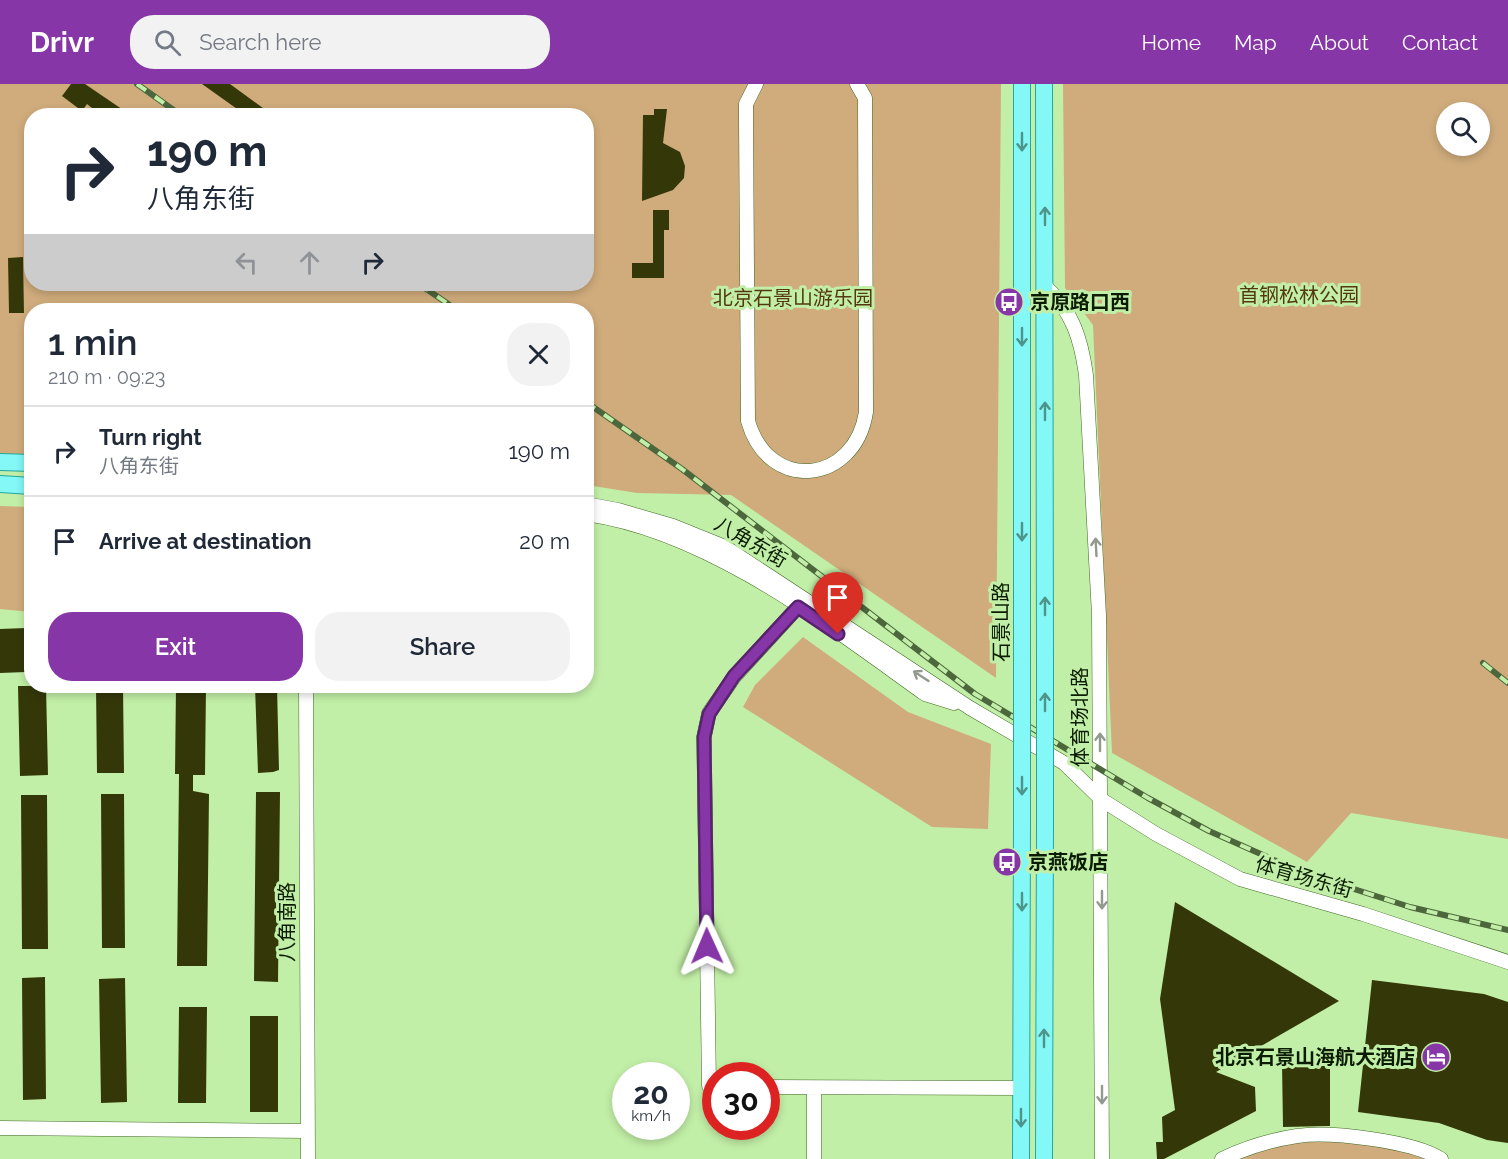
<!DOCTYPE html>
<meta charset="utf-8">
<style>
:root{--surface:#fff;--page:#f2f2f3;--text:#1f2937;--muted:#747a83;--line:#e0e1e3;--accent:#8636a6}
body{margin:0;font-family:Raleway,"Noto Sans SC",sans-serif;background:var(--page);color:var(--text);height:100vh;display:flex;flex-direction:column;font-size:22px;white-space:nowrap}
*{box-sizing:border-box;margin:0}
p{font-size:20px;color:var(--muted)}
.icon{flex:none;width:33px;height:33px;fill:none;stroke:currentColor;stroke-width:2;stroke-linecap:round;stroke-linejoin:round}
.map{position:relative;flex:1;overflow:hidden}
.panel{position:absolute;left:24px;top:219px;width:570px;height:390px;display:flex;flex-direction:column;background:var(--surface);border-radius:24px;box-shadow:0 3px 9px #0003}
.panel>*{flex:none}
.hud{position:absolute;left:24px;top:24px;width:570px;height:183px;border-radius:24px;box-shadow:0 3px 9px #0003;background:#fff;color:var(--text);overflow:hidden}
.controls{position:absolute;left:1436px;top:18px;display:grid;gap:12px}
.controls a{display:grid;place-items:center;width:54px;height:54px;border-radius:50%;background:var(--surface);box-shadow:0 3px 9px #0003;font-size:30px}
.speed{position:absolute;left:612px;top:978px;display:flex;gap:12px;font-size:30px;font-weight:700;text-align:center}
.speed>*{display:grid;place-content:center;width:78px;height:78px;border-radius:50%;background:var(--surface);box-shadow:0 3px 9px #0003;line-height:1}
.speed small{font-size:15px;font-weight:400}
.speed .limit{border:9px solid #d22;background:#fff;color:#111}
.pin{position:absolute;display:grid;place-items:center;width:51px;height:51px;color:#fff;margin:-62px -26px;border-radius:50% 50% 50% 0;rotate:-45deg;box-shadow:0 0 6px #0007}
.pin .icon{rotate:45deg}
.me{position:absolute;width:66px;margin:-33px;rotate:359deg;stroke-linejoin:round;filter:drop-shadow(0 0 4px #0008)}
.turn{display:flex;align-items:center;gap:21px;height:126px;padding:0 24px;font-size:27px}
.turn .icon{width:78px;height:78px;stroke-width:2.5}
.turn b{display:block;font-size:42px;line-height:51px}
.lanes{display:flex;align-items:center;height:57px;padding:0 24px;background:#0003;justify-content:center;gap:30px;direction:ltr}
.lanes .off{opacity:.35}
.round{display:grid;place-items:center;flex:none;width:63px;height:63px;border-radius:24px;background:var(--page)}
.overview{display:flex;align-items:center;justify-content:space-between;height:102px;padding:0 24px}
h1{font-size:36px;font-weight:600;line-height:45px}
.cta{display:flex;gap:12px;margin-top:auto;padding:12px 24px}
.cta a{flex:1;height:69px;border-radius:24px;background:var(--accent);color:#fff;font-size:24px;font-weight:600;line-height:69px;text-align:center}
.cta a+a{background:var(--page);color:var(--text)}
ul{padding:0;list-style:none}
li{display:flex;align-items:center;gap:18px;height:90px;padding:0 24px;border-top:2px solid var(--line)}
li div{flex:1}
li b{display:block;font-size:22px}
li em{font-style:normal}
header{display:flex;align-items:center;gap:36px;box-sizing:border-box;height:84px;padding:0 30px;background:var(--accent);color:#fff}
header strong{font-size:28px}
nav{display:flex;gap:33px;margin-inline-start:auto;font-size:21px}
.search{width:420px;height:54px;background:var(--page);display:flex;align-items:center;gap:15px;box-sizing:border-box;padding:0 21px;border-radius:24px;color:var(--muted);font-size:22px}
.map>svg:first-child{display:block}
</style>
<header>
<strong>Drivr</strong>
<div class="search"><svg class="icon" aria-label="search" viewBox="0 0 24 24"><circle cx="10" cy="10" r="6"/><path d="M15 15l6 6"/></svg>Search here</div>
<nav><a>Home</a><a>Map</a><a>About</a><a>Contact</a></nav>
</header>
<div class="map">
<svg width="1508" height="1075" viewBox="0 0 1508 1075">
<rect width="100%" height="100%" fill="#c2efa7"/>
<path fill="#d0ac7c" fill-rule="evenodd" d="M0,0H1001L996,594L731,411L637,409L587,401L586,226H32L31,373L0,371ZM32,32H586V200H32Z
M1063,0H1508V755L1351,729L1307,778L1112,669L1093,241L1065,204ZM1479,28V62H1446V28Z
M0,422L31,423V528L0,525Z
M803,553L908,628L991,660L988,745L932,743L743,623L755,601Z
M1331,1057L1385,1060L1434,1075H1237L1288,1059Z"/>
<path fill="#343809" d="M71,0H85L132,32H102L87,20L82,27L62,12Z
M202,0H230L274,32H247Z
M654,25H667L663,59L680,68L685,82L684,94L673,106L642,117L643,31H654Z
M653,126H669V146H664V194H632V179H653Z
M23,173L24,229H9L8,174Z
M26,544V588L0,589V545Z
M18,602H46L48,691L20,692Z
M96,602H123L124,689H97Z
M176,602H206L205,691H193V707L209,710L207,882H177L179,690H175Z
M255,602H277L279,686L273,688L258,689Z
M256,708H280L278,898L254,897Z
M101,710H124L125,864H102Z
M21,711H47L48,865H22Z
M1175,818L1339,917L1216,988L1255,1003L1256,1027L1164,1075H1157L1156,1058H1163L1162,1033L1175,1026L1160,915Z
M45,893L46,1015L23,1016L22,894Z
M125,894L127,1018L101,1019L99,895Z
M1372,896L1484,910L1508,918V1059L1487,1056L1439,1039L1358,1028Z
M179,923H207L206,1019H178Z
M250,932H278V1028H250Z
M1330,978V1042L1283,1043L1282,980Z"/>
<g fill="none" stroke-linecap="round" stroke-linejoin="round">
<g stroke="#406824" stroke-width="15">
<path id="minor" d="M756,0L746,20V35L748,337C769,410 855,400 866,328L865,14L857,0
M1045,202C1073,228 1081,255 1086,291L1099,531L1102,1075
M586,420L618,426L673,442L725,463L970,624L1064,679L1102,716L1156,750L1240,795L1363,830L1508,878
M586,430C708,447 827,540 925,610L954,619
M306,602L308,1075
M716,1002H709L704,653L709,629L734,593L798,523
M766,1003L1021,1004
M0,1044L308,1047
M814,1075V1004
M1222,1075C1245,1064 1271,1056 1297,1052C1330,1047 1413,1057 1441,1075"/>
</g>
<g stroke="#25a79d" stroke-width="18">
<path id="major" d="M1022,0V580
M1044,0L1045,580
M0,378L32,379
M0,400L32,402
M1021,1075L1022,739
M1044,1075L1045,740"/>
</g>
<use href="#minor" stroke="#fff" stroke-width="14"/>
<use href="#major" stroke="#84f7f7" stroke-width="16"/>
<g stroke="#4d673d" stroke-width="6">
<path id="rail" d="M137,0L182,32
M419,200L457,226
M586,318L682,385L975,610L1148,714L1209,747L1301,788L1410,823L1508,846
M1483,579L1508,599"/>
</g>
<use href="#rail" stroke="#c2efa7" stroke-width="4" stroke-dasharray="11" stroke-linecap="butt"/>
<g stroke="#25a79d" stroke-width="18" stroke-linecap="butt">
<path id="major-bridge" d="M1022,580V739
M1045,580V740"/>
</g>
<use href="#major-bridge" stroke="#84f7f7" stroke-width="16"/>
</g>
<defs><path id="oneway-shaft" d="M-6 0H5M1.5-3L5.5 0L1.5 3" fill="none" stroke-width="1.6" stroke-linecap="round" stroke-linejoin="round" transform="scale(1.5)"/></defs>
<g stroke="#4e9489">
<use href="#oneway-shaft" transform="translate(1022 58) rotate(90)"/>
<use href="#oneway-shaft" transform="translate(1045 132) rotate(-90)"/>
<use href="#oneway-shaft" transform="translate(1022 253) rotate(90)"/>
<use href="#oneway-shaft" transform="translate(1045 327) rotate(-90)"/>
<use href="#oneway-shaft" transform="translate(1022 448) rotate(90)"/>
<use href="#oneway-shaft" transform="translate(1045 522) rotate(-90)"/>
<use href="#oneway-shaft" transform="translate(1045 618) rotate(-90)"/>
<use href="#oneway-shaft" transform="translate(1022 702) rotate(90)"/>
<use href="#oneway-shaft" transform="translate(1022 818) rotate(90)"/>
<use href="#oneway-shaft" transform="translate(1044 954) rotate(-90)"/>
<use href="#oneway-shaft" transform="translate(1021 1034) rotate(90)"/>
</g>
<g stroke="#92998d">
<use href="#oneway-shaft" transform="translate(1096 463) rotate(-93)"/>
<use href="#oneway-shaft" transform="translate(921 592) rotate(-147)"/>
<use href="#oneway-shaft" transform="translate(1100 658) rotate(-90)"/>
<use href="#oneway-shaft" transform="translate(1102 816) rotate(90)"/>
<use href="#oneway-shaft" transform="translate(1102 1011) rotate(90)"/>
</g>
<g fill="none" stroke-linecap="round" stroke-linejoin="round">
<g stroke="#57236c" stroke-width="15">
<path id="route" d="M707,862L704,653L709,630L734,592L798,523L838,550"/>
</g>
<use href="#route" stroke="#8636a6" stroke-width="10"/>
</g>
<defs>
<g id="bus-disc" transform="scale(1.5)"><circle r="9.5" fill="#8636a6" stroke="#c2efa7"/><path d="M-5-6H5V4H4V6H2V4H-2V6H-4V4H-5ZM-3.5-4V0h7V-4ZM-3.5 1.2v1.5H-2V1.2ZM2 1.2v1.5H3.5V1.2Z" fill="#fff"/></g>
<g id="hotel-disc" transform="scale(1.5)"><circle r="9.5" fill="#8636a6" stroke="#c2efa7"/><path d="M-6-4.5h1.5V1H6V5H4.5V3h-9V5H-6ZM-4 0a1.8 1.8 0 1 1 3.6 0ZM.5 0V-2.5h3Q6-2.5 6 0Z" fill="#fff"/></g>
</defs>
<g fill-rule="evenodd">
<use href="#bus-disc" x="1009" y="218"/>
<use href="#bus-disc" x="1007" y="778"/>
<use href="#hotel-disc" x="1436" y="973"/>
</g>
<g text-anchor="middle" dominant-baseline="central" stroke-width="6" stroke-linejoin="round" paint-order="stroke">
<g font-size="20" fill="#543910" stroke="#c2efa7">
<text x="1299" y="211">首钢松林公园</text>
<text x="793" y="214">北京石景山游乐园</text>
</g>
<g font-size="20" font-weight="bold" fill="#0c1c02" stroke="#c2efa7" text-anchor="start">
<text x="1030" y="218">京原路口西</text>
<text x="1028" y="778">京燕饭店</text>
<text x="1415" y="973" text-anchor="end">北京石景山海航大酒店</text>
</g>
<g font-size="20" fill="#0c1c02" stroke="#c2efa7">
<text transform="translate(751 458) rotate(30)">八角东街</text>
<text transform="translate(1001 538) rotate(-90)">石景山路</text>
<text transform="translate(1080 633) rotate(-90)">体育场北路</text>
<text transform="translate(1304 793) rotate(16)">体育场东街</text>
<text transform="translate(287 838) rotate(-90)">八角南路</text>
</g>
</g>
</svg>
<div class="controls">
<a><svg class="icon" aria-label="search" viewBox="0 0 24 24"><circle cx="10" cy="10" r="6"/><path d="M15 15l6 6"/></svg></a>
</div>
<div class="speed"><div>20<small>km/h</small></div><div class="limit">30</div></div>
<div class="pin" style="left:838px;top:550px;background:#d93025"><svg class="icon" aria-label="arrive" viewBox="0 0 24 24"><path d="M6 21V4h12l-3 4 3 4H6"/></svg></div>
<svg class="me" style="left:707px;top:862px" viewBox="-20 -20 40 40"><path d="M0-17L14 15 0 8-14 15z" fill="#8636a6" stroke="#fff" stroke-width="4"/></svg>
<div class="hud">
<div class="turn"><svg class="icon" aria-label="right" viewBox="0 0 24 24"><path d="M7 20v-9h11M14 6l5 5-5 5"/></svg><div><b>190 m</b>八角东街</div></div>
<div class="lanes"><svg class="icon off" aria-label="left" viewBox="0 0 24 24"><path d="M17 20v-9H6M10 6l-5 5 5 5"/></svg><svg class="icon off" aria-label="ahead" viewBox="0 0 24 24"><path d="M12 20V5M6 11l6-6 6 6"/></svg><svg class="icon" aria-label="right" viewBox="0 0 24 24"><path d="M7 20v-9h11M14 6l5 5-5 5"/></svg></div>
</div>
<section class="panel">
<div class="overview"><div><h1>1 min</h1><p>210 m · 09:23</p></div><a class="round"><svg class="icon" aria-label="close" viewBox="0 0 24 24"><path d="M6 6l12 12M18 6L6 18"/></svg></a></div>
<ul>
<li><svg class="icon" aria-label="right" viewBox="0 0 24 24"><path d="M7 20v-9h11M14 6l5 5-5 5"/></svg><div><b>Turn right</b><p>八角东街</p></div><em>190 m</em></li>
<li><svg class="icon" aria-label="arrive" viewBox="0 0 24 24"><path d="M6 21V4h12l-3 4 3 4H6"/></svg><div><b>Arrive at destination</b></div><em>20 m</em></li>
</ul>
<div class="cta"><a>Exit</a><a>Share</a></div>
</section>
</div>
